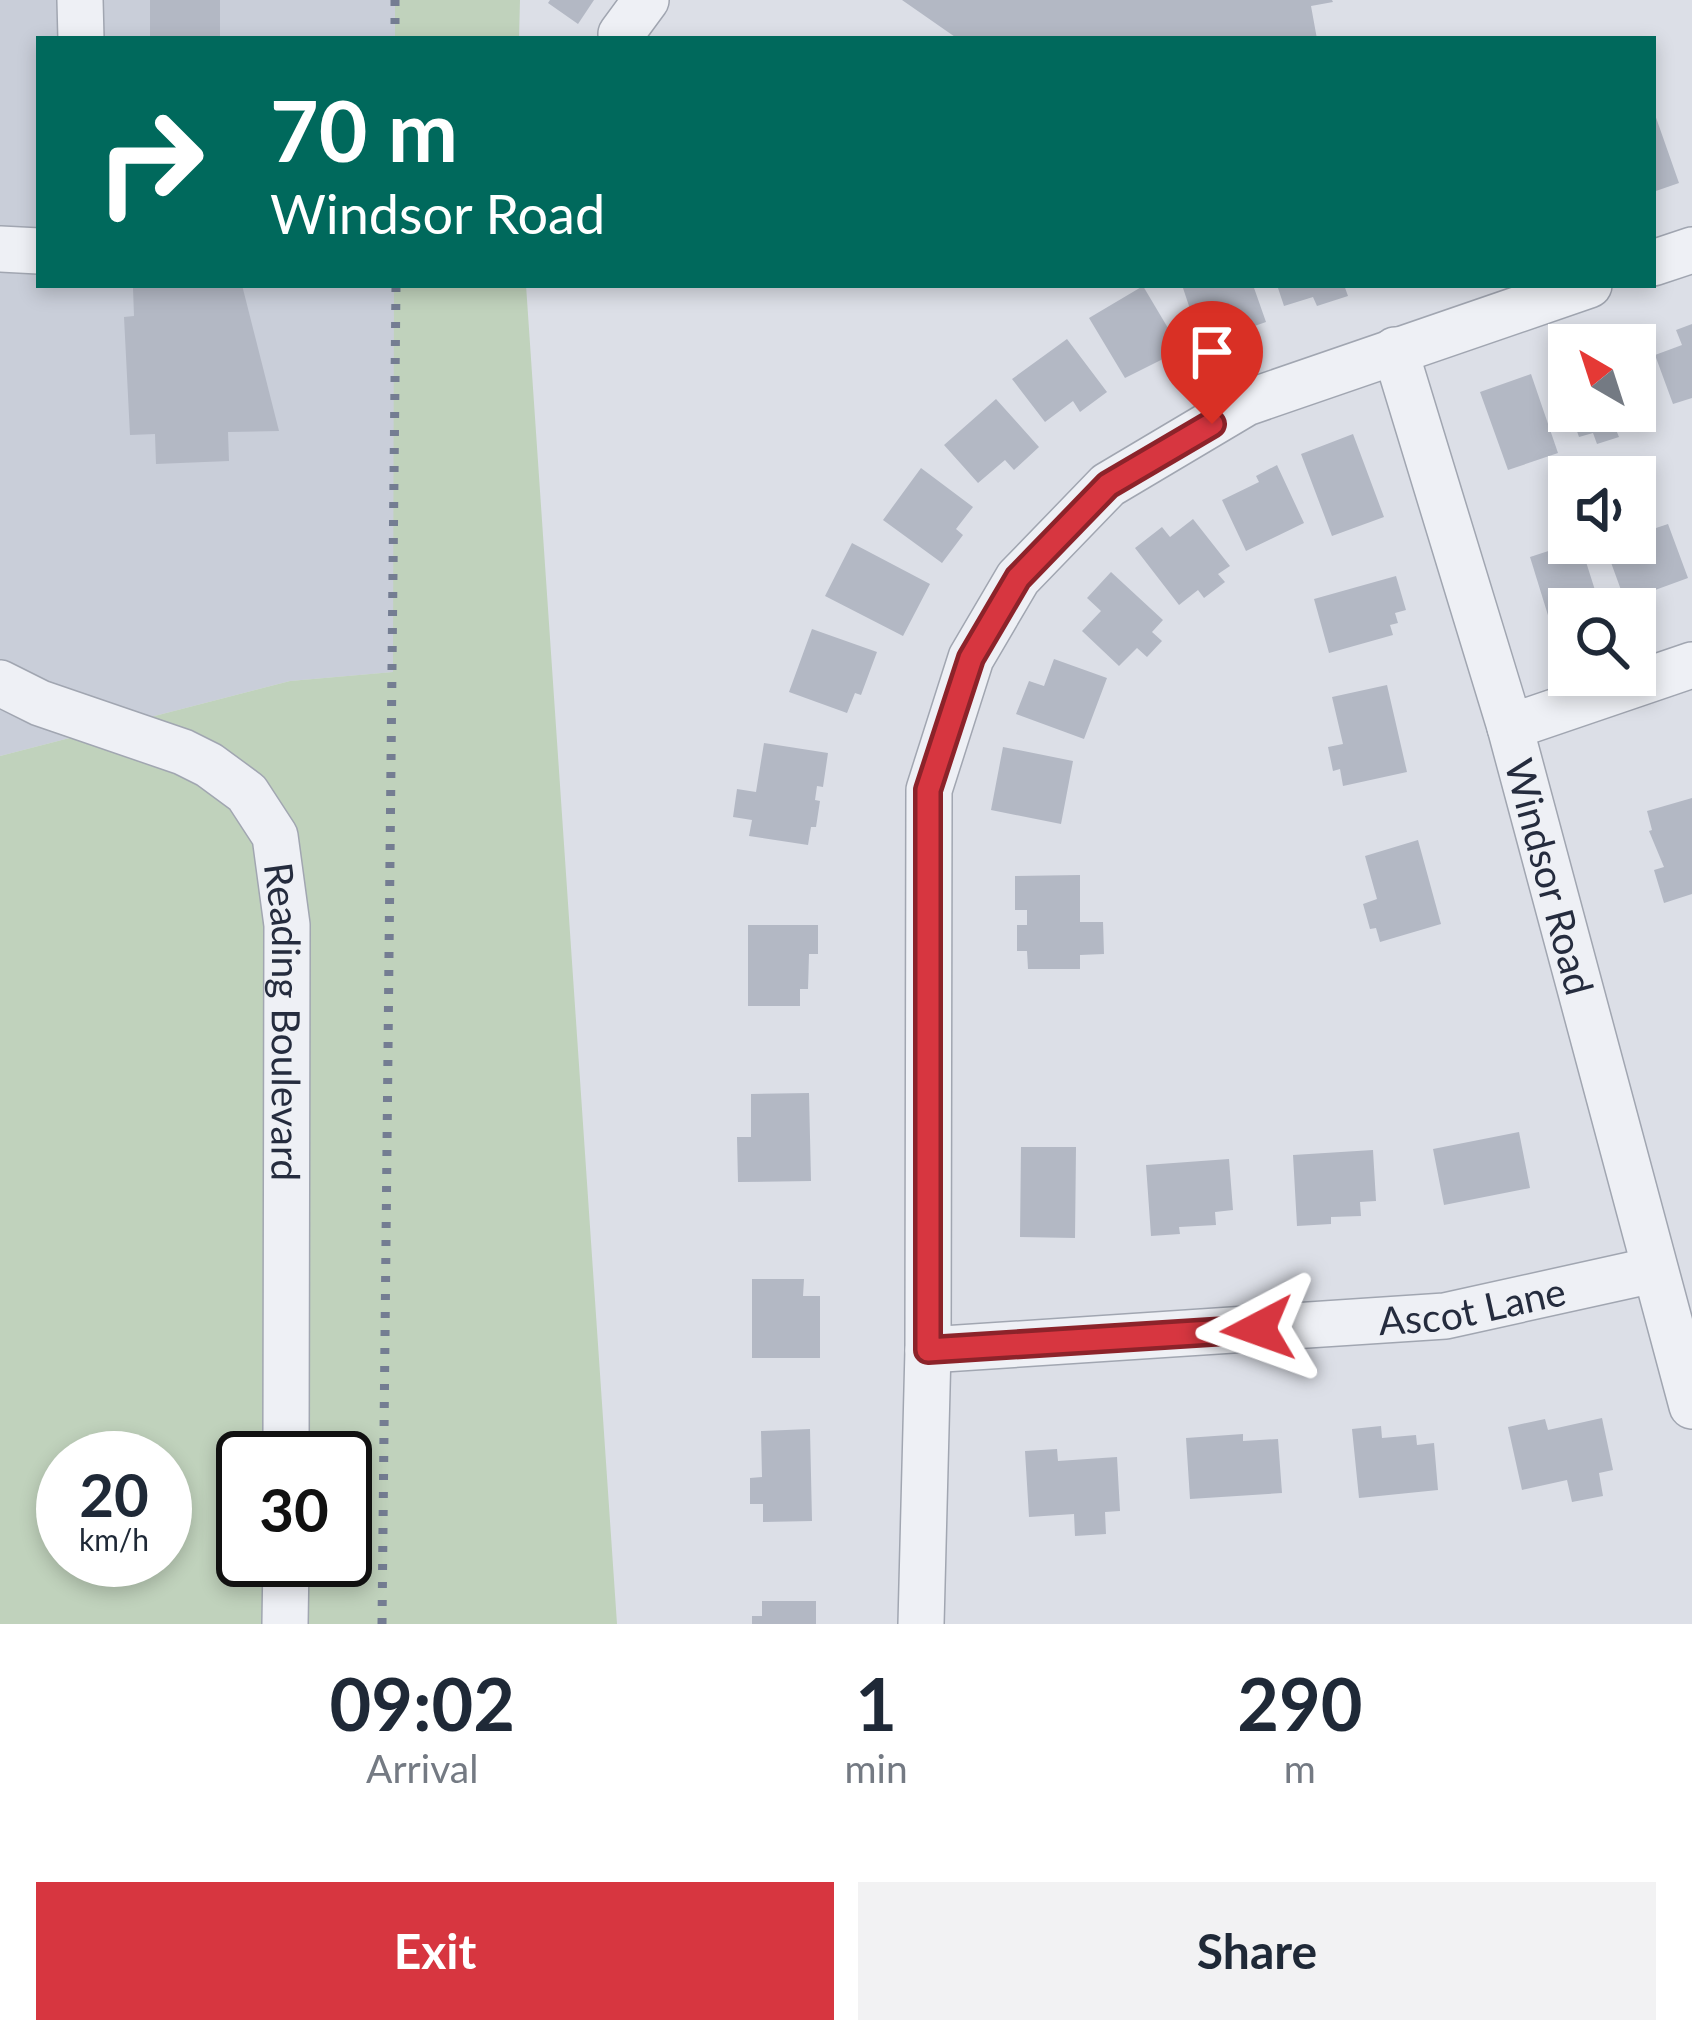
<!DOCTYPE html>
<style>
:root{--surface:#fff;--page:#f2f2f3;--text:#1f2937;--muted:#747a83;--accent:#d73640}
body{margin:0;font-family:Lato,sans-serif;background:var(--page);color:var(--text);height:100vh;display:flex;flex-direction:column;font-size:45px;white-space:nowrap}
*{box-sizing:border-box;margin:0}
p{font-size:39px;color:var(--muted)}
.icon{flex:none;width:66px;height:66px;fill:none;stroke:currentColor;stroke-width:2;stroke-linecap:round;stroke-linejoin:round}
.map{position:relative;height:1624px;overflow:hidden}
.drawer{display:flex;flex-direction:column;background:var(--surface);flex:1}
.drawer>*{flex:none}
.hud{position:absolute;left:36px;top:36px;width:1620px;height:252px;border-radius:0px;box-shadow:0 6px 18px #0003;background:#00695c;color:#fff;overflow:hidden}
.needle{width:78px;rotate:321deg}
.tools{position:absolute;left:1548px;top:324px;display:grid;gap:24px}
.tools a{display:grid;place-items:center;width:108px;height:108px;border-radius:0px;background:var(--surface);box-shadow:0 6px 18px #0003;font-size:60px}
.speed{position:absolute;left:36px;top:1431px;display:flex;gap:24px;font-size:60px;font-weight:700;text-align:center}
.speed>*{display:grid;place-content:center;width:156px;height:156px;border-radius:50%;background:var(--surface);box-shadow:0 6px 18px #0003;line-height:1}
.speed small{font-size:30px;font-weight:400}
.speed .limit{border:6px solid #111;border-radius:18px;background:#fff;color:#111}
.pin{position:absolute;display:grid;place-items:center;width:102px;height:102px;color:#fff;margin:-123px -51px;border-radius:50% 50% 50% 0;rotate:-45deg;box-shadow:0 0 12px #0007}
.pin .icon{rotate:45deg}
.me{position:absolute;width:132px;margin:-66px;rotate:266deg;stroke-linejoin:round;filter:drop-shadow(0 0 9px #0008)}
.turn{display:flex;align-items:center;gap:42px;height:252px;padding:0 36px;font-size:54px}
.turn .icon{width:156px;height:156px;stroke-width:2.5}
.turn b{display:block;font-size:84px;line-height:102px}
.eta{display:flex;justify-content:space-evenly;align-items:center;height:204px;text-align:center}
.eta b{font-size:72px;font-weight:700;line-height:84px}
.cta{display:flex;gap:24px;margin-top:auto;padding:24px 36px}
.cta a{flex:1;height:138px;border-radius:0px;background:var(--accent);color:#fff;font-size:48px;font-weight:700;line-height:138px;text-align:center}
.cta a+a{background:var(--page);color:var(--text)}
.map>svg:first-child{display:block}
</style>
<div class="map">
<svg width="1692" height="1624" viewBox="0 0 1692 1624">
<rect width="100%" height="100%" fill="#dcdfe7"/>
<path fill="#c9ced9" d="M0,0H395V39H39V285H394V672L290,681L0,756Z"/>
<path fill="#c0d2bc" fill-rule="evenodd" d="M395,0H520L519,39H395Z
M394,285H526L617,1624H0V756L290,681L393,672ZM63,1458H165V1560H63ZM243,1458H345V1560H243Z"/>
<path fill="#b3b8c4" d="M150,0H220V39H150Z
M550,0H594L578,24L548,3Z
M902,0H1332L1333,2L1311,6L1317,39H958Z
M1653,109L1679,183L1653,192Z
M169,285H242L279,431L228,432L229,461L156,464L155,434L130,435L124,317L134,316L133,288Z
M1182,285H1253L1266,322L1223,337L1220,328L1199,336Z
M1277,285H1344L1348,296L1317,306L1313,297L1284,306Z
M1143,286L1181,350L1125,378L1089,318Z
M1692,324V398L1673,404L1655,355L1682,345L1676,330Z
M1067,339L1107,392L1080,412L1073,401L1045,422L1012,379Z
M1531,374L1558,453L1508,470L1480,392Z
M996,399L1039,447L1014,470L1005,460L978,483L944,445Z
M1570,411H1636L1638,416L1614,425L1619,437L1597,444L1593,433L1579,437Z
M1353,434L1384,517L1332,536L1301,454Z
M1277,465L1304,523L1246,551L1222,500L1259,482L1256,476Z
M921,468L973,507L956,529L963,535L942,563L883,520Z
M1193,519L1230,566L1218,574L1225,582L1204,598L1198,590L1179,605L1135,548L1162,527L1170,537Z
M1668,524L1688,578L1625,601L1605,546L1635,543V535Z
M852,543L930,584L903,636L825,596Z
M1573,543H1580L1601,609H1569V633L1555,638L1530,557Z
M1111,572L1163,620L1152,632L1162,641L1147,657L1137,648L1119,666L1082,631L1101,611L1087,598Z
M1396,576L1406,610L1395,613L1398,623L1390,625L1393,635L1329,653L1314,599Z
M812,629L877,652L861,695L855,693L847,713L789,692Z
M1054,659L1107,678L1084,739L1016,714L1029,681L1044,686Z
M1387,685L1407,772L1343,786L1340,769L1333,771L1328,747L1343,744L1332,697Z
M764,743L828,753L823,787L817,786L815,800L820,801L816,827H811L808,845L749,836L752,820L733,817L737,789L756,792Z
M1003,747L1073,761L1061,824L991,810Z
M1692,798V894L1664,903L1654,870L1664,867L1649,831L1652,830L1647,811Z
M1418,840L1441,924L1380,942L1376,928L1370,929L1363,904L1377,899L1365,856Z
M1080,875V922H1103L1104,954L1080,955V969H1028L1027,951H1017V925H1027V910H1015V876Z
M748,925H818V954H809L808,989H800V1006H748Z
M809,1093L811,1181L738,1182L737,1137H751V1094Z
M1519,1132L1530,1188L1444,1205L1433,1149Z
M1021,1147H1076L1075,1238L1020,1237Z
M1373,1150L1376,1201L1360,1202L1361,1216L1331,1217V1224L1297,1226L1293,1155Z
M1229,1159L1233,1210L1215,1212L1216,1225L1179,1227L1180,1234L1151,1236L1146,1165Z
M752,1279H804L803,1296H820V1358H752Z
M1602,1418L1613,1470L1599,1473L1603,1496L1572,1502L1567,1480L1522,1490L1508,1427L1545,1419L1548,1430Z
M1381,1426L1382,1438L1416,1435L1417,1445L1434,1443L1438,1490L1359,1498L1352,1429Z
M810,1429L812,1521L763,1522V1504H750V1478L762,1477L761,1431Z
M1243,1434V1441L1278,1439L1282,1493L1190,1499L1186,1438Z
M1057,1449L1058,1461L1117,1457L1120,1511L1105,1512L1106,1534L1075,1536L1074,1514L1029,1517L1025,1451Z
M762,1601H816V1624H752V1616H762Z"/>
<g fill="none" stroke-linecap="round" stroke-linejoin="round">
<g stroke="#a1a6b1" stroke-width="48">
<g id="minor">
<path d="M80,0L81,39"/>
<path d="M621,34L646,0"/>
<path d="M0,249L39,251"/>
<path d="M1653,263L1692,250"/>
<path id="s1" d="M1395,350L1510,727L1692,1406"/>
<path id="s2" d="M0,683L40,703L183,752L209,765L247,793L275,836L287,925L286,1458"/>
<path d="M1510,727L1692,665"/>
<path id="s3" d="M928,1350L1445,1316L1653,1270"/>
<path d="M285,1624L286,1560"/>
<path d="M921,1624L928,1350L929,790L971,658L1018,578L1108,485L1246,403L1589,285"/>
</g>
</g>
<use href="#minor" stroke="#eef0f5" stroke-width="45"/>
<path stroke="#747d92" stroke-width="9" stroke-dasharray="6 12" stroke-linecap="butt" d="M395,0V39
M382,1624L396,285"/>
</g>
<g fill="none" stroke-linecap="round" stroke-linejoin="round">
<g stroke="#8c232a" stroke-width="30">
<path id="route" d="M1212,424L1108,485L1018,578L971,658L928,790V1350L1258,1329"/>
</g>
<use href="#route" stroke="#d73640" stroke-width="21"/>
</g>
<g text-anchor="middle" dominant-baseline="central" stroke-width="10" stroke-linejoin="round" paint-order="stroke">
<g font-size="39" fill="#252c3e" stroke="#ebeef5">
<text stroke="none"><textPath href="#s1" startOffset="549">Windsor Road</textPath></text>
<text stroke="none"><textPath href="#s2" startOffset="510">Reading Boulevard</textPath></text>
<text stroke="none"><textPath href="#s3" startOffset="546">Ascot Lane</textPath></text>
</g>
</g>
</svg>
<div class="tools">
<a><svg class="needle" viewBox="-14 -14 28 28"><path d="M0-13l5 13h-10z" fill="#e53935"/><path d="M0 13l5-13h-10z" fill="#747a83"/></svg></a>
<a><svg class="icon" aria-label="sound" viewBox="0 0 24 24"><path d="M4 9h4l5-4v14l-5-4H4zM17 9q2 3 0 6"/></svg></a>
<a><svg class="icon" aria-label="search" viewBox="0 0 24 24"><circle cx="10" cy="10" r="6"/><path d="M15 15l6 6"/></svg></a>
</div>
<div class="speed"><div>20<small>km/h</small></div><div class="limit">30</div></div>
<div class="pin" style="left:1212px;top:424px;background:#d93025"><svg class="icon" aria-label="arrive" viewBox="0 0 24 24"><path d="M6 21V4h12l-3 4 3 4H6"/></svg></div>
<svg class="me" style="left:1258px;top:1329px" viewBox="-20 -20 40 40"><path d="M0-17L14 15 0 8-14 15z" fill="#d73640" stroke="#fff" stroke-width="4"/></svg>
<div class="hud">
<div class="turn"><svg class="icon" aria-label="right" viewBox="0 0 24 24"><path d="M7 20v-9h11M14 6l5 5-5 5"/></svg><div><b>70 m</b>Windsor Road</div></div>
</div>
</div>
<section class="drawer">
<div class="eta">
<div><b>09:02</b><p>Arrival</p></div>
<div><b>1</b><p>min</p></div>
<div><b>290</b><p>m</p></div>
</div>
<div class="cta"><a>Exit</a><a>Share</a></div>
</section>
